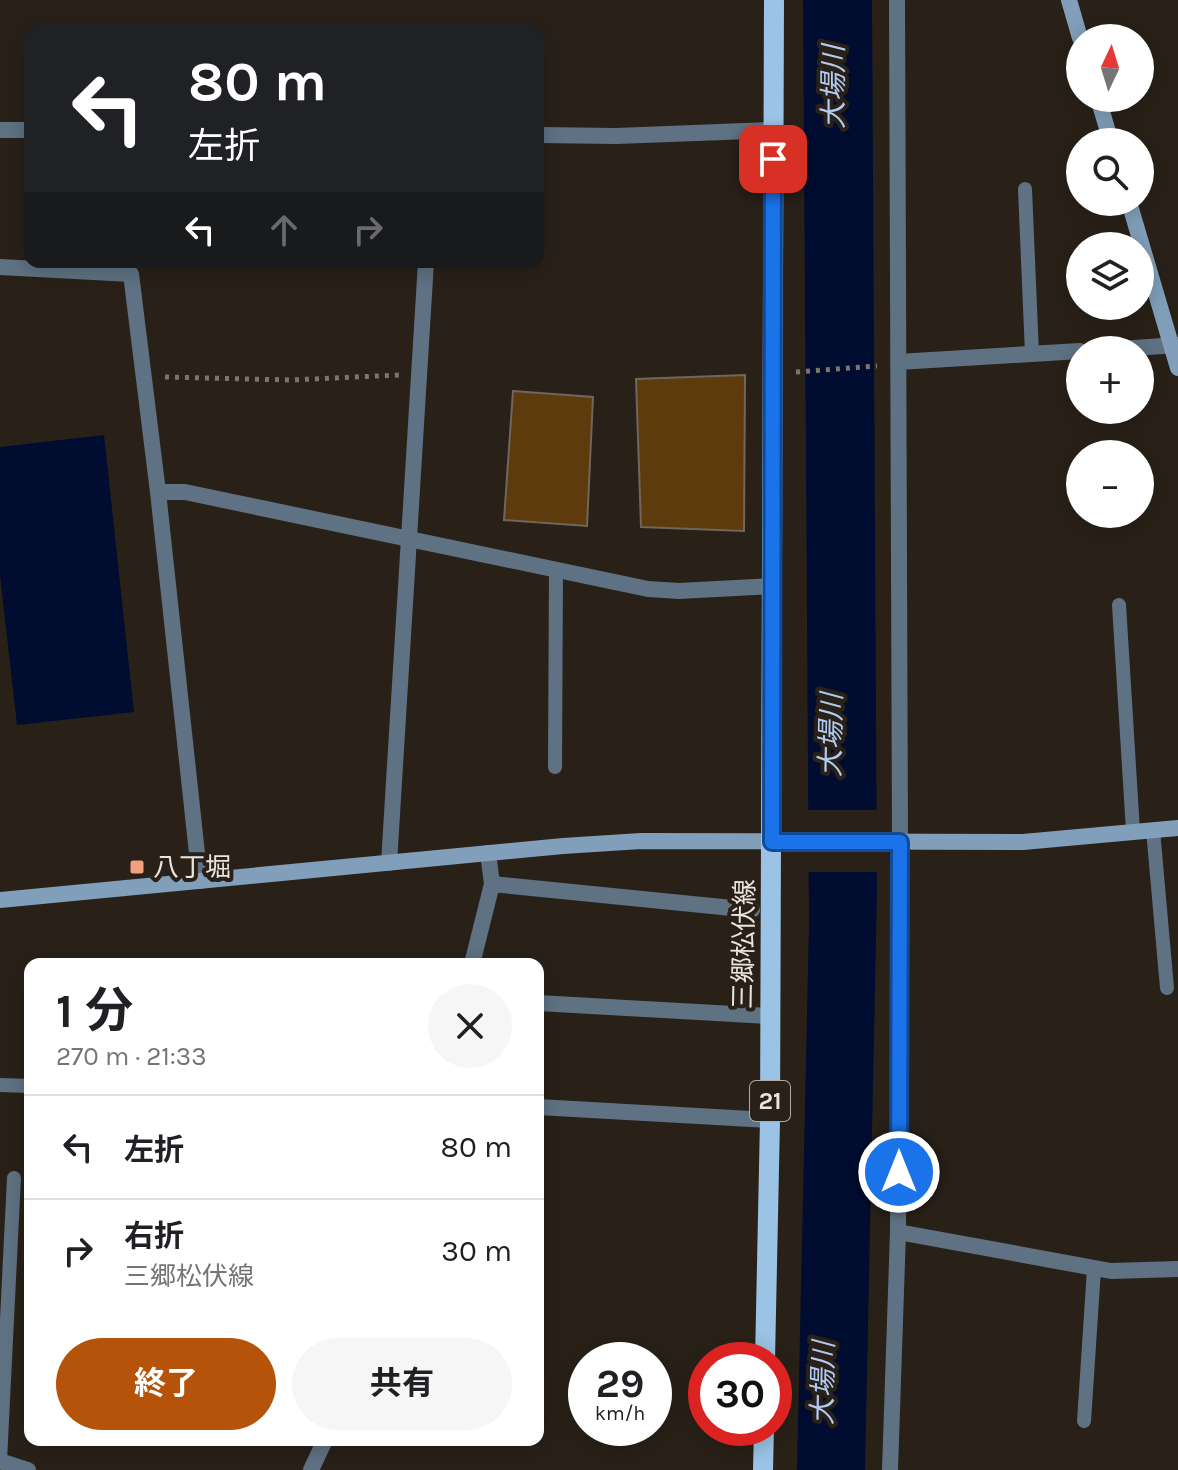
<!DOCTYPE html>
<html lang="ja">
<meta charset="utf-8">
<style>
:root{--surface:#fff;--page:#f6f6f6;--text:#202124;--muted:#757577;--line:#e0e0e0;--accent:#b45309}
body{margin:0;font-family:Karla,"Noto Sans JP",sans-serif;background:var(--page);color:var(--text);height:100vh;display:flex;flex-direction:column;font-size:30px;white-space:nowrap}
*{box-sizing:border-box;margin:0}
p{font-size:26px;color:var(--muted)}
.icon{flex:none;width:44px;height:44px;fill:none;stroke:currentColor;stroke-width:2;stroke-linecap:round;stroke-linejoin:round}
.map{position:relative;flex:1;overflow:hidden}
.details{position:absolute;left:24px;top:958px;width:520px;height:488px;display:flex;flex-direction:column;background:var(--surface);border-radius:16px;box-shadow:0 4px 20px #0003}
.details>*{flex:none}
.top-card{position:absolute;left:24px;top:24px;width:520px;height:244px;border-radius:16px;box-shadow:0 4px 20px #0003;background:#202124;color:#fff;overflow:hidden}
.needle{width:52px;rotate:4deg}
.tools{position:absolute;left:1066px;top:24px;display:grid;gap:16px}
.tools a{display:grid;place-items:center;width:88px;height:88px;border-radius:50%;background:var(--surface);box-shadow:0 4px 20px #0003;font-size:40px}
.speed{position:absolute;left:568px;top:1342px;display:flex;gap:16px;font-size:40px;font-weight:700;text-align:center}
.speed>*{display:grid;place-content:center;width:104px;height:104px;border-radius:50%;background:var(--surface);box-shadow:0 4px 20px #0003;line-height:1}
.speed small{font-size:20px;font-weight:400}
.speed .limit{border:12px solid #d22;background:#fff;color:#111}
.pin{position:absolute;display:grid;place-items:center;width:68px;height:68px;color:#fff;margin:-34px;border-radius:16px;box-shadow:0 4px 12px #0006}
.me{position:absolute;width:88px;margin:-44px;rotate:0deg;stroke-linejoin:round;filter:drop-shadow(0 0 6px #0008)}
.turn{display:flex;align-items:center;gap:28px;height:168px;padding:0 32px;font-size:36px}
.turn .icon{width:104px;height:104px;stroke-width:2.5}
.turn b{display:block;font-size:56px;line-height:68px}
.lanes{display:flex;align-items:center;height:76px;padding:0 32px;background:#0003;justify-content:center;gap:40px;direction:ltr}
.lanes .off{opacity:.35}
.round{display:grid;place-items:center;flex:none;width:84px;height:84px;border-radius:42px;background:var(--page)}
.summary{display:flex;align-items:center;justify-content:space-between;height:136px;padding:0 32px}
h1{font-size:48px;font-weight:700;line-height:60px}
.cta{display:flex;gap:16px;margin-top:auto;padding:16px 32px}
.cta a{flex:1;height:92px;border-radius:48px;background:var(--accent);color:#fff;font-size:32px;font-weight:700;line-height:92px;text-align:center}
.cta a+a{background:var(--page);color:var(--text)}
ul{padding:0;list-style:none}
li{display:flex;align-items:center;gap:24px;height:104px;padding:0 32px;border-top:2px solid var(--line)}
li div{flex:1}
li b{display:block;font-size:30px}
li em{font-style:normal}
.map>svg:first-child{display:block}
</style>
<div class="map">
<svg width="1178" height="1470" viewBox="0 0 1178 1470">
<rect width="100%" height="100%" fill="#292118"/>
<path fill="#000c30" d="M803,0H872L877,891L865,1470H797L809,924Z
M104,435L134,712L17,725L0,575V447Z"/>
<path fill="#292118" d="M804,810H881V872H805Z"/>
<path fill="#5e3b0d" stroke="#70665c" stroke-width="2" d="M745,375L744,531L641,527L636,379Z
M513,391L593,397L587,526L504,520Z"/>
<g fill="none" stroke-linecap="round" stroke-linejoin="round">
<path stroke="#7c746d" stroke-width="5" stroke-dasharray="4 6" stroke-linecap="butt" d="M796,372L877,366
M165,377L291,380L399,375"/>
<path stroke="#5f7283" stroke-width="14" d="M1025,189L1032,354
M1119,605L1133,831
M555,767L556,570
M1153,830L1167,988
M0,1085L30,1086
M1084,1421L1094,1269
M0,1461L14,1178"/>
<path stroke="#5f7283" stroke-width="16" d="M0,130H30
M538,135L616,136L774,130
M0,267L131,274L158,492
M1104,350L1178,345
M898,362L1080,351
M389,863L426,262
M200,881L158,492H185L648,589L679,591L773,586
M492,884L752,910
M472,964L492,884L488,853
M538,1003L769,1016
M538,1107L770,1120
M898,1232L1111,1271L1178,1269
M0,1461L28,1470
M311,1470L325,1440
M890,1470L898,1232L900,842L897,0"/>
<path stroke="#819fba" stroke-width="16" d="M1069,0L1080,38
M1098,98L1111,142
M1129,202L1178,368
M0,900L563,846L641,841L1023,842L1178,828"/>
<path stroke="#9bc3e5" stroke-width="20" d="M765,1360L770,1120L774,0
M763,1470L764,1428"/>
</g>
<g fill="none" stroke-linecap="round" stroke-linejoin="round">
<g stroke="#114b97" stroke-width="20">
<path id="route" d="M773,159L772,842H900L899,1172"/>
</g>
<use href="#route" stroke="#1a73e8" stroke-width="14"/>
</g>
<rect fill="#f2a07f" stroke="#292118" stroke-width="3" x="129" y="859" width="16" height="16" rx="4"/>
<g text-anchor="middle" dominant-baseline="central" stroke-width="8" stroke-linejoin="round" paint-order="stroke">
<rect fill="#292118" stroke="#b0aaa3" stroke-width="2" x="750" y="1081" width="40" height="40" rx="6"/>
<g font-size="24" font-weight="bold" fill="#eae4de">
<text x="770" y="1101">21</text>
</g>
<g font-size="26" fill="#eae4de" stroke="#292118" text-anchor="start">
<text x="153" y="867">八丁堀</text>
</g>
<g font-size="26" fill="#eae4de" stroke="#292118">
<text transform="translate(744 944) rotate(-89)">三郷松伏線</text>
</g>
<g font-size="28" font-style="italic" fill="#b2cbf4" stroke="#292118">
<text transform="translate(833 87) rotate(-90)">大場川</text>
<text transform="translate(831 735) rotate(-89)">大場川</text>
<text transform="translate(823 1383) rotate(-89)">大場川</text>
</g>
</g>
</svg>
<div class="tools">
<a><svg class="needle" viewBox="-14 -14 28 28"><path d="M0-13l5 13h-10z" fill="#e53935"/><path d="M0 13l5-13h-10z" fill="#757577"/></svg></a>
<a><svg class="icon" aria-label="search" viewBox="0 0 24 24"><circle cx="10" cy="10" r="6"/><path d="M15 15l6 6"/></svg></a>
<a><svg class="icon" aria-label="layers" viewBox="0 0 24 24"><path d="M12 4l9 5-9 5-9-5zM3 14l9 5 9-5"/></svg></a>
<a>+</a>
<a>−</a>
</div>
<div class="speed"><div>29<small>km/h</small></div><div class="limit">30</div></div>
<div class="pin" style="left:773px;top:159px;background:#d93025"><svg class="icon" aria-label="arrive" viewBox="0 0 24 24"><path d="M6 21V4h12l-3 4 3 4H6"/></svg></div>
<svg class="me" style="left:899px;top:1172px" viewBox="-20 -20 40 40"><circle r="17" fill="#1a73e8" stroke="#fff" stroke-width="3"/><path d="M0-11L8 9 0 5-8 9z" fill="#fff"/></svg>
<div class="top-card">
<div class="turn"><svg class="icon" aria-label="left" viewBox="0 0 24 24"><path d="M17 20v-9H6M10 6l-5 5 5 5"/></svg><div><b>80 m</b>左折</div></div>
<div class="lanes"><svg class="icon" aria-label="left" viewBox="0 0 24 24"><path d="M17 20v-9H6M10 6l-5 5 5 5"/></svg><svg class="icon off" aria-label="ahead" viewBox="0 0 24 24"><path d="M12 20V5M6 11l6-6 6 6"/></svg><svg class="icon off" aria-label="right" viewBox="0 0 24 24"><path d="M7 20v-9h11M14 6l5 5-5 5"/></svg></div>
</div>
<section class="details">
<div class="summary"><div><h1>1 分</h1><p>270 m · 21:33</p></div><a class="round"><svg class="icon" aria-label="close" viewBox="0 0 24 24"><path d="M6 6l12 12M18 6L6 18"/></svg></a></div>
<ul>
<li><svg class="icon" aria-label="left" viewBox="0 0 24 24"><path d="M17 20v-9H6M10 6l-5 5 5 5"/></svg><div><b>左折</b></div><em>80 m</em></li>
<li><svg class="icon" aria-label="right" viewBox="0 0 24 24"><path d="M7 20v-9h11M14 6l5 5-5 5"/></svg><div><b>右折</b><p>三郷松伏線</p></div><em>30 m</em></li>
</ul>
<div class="cta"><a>終了</a><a>共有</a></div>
</section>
</div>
